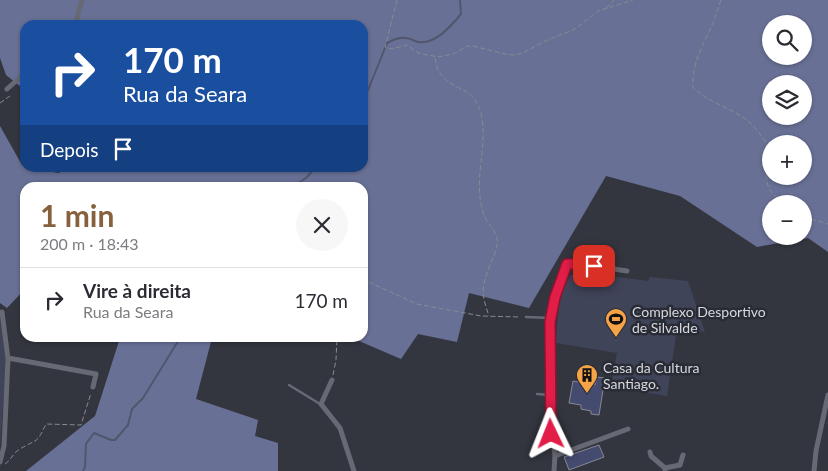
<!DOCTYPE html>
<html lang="pt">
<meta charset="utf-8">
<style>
:root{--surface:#fff;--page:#f7f7f7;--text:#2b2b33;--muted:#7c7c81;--line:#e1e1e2;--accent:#86613c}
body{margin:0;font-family:Lato,sans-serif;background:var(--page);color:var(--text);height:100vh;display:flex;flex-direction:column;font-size:19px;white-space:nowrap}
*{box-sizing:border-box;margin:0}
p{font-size:16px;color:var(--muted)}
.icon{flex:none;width:28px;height:28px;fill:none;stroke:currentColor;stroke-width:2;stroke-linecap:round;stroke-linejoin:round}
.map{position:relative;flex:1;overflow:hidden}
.drawer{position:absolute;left:20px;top:182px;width:348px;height:160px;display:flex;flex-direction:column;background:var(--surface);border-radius:15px;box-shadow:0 1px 4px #0004}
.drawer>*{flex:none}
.banner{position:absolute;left:20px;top:20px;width:348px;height:152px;border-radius:15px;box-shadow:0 1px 4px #0004;background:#1a4fa0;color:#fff;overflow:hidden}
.tools{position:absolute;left:762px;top:15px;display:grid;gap:10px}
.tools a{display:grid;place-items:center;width:50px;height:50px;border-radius:50%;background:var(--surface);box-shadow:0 1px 4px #0004;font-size:25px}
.pin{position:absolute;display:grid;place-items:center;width:42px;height:42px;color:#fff;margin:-21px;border-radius:10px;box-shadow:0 2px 8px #0006}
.me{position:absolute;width:55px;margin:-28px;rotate:358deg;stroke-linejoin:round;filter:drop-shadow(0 0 4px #0008)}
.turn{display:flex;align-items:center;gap:18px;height:105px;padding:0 20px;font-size:22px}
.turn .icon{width:65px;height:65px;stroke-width:2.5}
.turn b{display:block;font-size:35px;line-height:42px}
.then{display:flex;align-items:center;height:48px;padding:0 20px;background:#0003;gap:10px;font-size:19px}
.round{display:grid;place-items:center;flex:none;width:52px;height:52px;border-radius:26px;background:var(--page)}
.headline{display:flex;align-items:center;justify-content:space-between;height:85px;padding:0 20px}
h1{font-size:30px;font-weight:700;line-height:38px;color:var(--accent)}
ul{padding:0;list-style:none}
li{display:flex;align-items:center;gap:15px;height:65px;padding:0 20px;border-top:1px solid var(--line)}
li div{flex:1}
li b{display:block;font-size:19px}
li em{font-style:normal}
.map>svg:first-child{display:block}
</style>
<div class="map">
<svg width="828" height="471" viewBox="0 0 828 471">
<rect width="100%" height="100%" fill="#33363f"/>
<path fill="#404459" d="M571,275L610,276L648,281L650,277L688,281L705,332L677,329L667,396L611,387L617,353L556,343C558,321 557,294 571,275Z
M0,316L6,363L0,447Z"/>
<path fill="#687095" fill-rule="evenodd" d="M0,0H828V252L808,238L757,247L680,196L606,176L529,308L469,293L457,342L418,334L401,359L352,338H362L363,280L367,257L363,258L362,188H25V289L7,308L0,303V126L22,165L25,166V168L59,173L65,168H362V25H25V90L6,75L0,58ZM771,24H804V56H771ZM771,84H804V116H771ZM771,144H804V176H771ZM771,204H804V236H771Z
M120,338H212L196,399L258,420L255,436L278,443V471H26L95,416Z"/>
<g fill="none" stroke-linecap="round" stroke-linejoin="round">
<path stroke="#52566d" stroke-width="2" d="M362,105L387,43C393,40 399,37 406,38C410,38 414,41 418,42C435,45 451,26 461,14L460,0
M292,188L307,177L315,168
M83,471L85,467L86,444L94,433L111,440H115L128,425L132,409L143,398L180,338"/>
</g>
<path fill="#454b6f" stroke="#878994" d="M597,377L605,378L599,415L591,414V411L581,409V405L569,403L573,381L595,385Z
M599,445L604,457L569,470L564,457Z"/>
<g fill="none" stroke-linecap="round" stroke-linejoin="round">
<path stroke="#888a91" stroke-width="1" stroke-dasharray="5 2.5" stroke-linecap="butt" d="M397,0L385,47L391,49L407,45L418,53L438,57L453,54L468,46H473L505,54L514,55L523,53L543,42L575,29L598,11L633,0
M721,0C718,8 716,15 713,23C704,43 691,64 693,87C712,107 743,109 759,133C761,136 764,139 766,142C767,145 766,150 767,154C769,180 759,184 784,204
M606,8L614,0
M435,58C436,63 437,69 440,73C454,94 475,83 482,118C486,145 477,172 480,198C481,204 482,212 485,217C489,227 498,231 497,243C497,251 493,258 490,265C481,288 481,293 489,316
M0,103L10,96
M804,217L828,224
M362,279L417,304L481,316L520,317
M333,375L336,360L337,338
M5,464C11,460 14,452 20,449C38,438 36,445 46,424L81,425L91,393"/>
<path stroke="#676974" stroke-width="2.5" d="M526,317L551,318
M289,385L320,404
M537,394L550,395"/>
<path stroke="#676974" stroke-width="5" d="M75,25L82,0
M7,89L25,73
M8,358L96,374L93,387
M332,380L321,404L340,428L354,471
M650,452L651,456L665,468V471
M555,456L628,429
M0,462L4,446L8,359L2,312
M665,468L680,465L683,455
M554,471L555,456L550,418L551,356L550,321L555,297L567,264H581L627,271
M814,471L816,451L828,395"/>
</g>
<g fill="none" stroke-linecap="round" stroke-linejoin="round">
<g stroke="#92132f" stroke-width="12">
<path id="route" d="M551,434L550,322L555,297L567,264H581L594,266"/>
</g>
<use href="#route" stroke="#e11d48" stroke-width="9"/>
</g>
<defs>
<g id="stadium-pin" transform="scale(1.125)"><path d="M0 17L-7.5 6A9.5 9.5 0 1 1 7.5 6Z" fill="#f6a246" stroke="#292c35"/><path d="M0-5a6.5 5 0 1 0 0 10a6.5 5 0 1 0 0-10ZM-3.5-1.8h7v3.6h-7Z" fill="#111"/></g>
<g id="building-pin" transform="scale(1.125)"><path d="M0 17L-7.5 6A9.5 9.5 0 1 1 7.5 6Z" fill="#f6a246" stroke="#292c35"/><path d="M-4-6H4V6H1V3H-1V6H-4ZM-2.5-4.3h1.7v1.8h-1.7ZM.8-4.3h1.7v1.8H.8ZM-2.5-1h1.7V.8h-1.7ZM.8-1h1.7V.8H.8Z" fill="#111"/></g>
</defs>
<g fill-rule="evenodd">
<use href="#stadium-pin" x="616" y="319"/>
<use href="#building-pin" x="587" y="375"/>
</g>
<g text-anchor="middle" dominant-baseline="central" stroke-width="5" stroke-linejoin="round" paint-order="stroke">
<g font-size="14" fill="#d7d8de" stroke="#292c35" text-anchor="start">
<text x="632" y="311">Complexo Desportivo<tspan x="632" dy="16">de Silvalde</tspan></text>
<text x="603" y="367">Casa da Cultura<tspan x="603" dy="16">Santiago.</tspan></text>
</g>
</g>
</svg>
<div class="tools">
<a><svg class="icon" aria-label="search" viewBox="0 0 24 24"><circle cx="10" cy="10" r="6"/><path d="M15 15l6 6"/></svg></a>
<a><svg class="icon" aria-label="layers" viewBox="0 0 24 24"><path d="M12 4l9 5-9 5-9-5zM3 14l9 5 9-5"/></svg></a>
<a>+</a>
<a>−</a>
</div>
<div class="pin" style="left:594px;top:266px;background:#d93025"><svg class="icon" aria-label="arrive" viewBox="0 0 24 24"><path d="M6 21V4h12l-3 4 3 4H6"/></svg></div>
<svg class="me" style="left:551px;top:434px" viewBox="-20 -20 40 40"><path d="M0-17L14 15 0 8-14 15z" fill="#e11d48" stroke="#fff" stroke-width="4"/></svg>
<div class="banner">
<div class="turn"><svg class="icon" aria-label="right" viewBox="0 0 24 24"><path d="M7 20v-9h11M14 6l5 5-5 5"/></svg><div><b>170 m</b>Rua da Seara</div></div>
<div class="then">Depois<svg class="icon" aria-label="arrive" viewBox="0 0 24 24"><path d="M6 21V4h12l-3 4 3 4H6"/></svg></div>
</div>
<section class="drawer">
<div class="headline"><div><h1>1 min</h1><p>200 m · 18:43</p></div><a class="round"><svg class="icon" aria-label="close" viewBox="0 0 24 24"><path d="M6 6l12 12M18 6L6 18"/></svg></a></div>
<ul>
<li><svg class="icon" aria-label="right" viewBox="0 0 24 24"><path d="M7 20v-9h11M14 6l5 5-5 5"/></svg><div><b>Vire à direita</b><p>Rua da Seara</p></div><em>170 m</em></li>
</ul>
</section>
</div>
